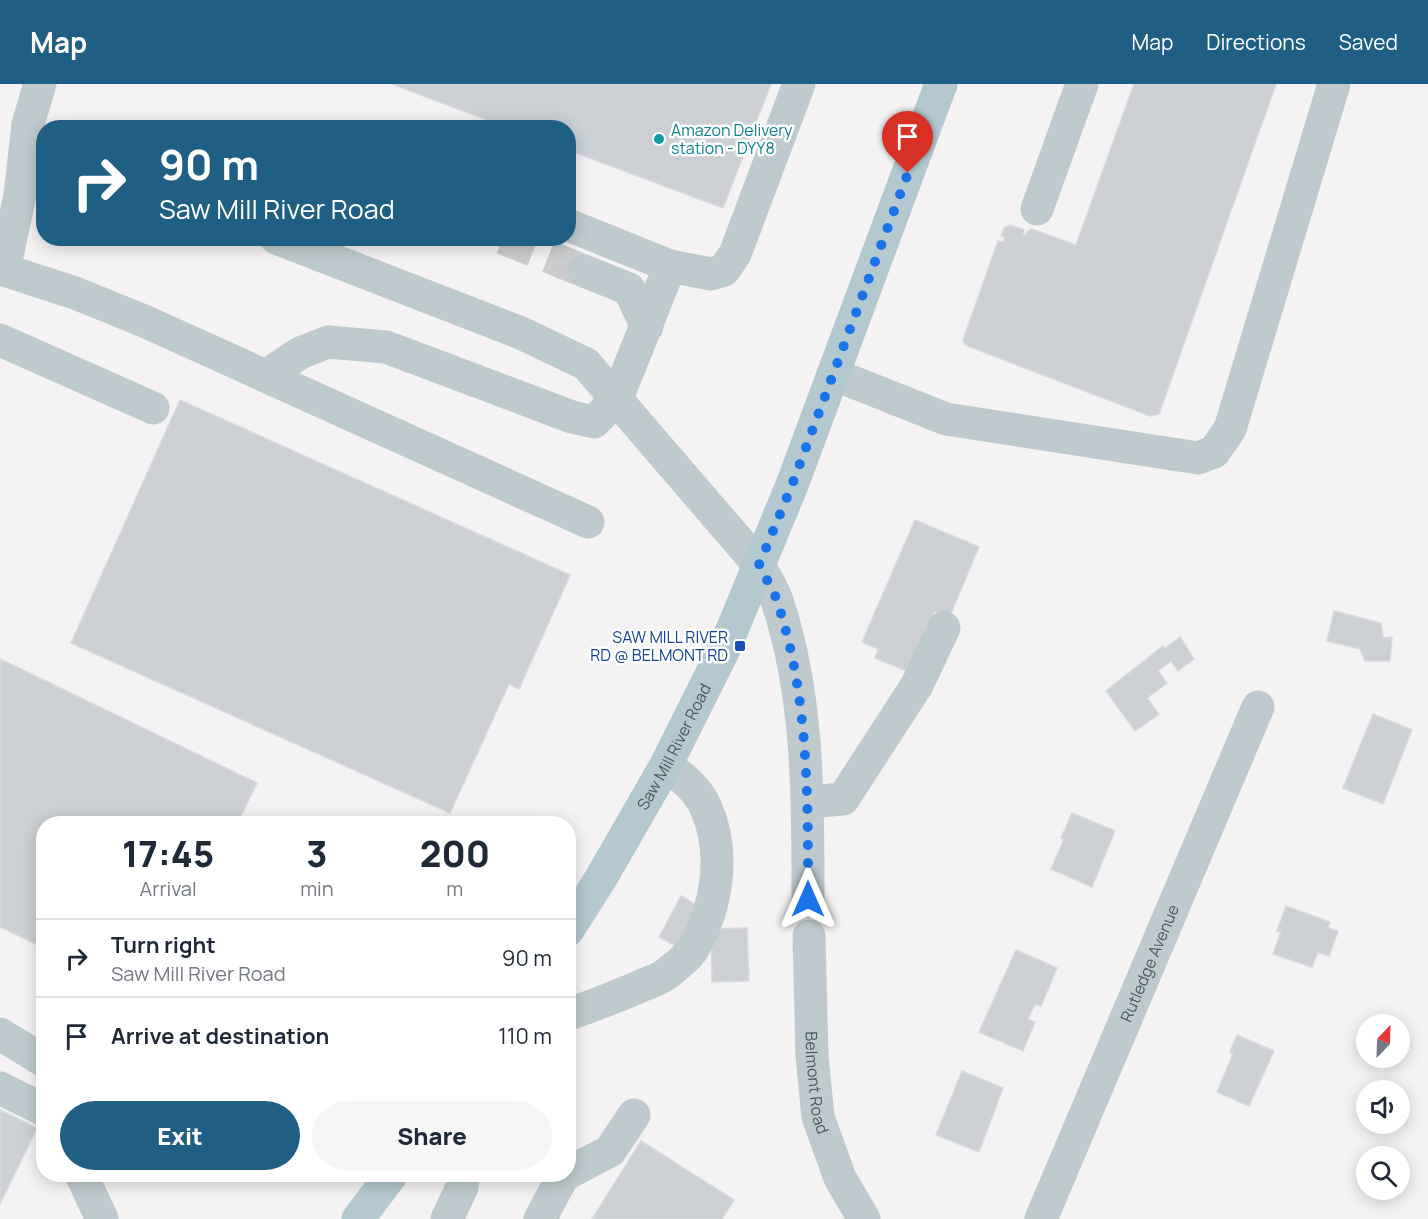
<!DOCTYPE html>
<style>
:root{--surface:#fff;--page:#f6f6f7;--text:#1f2937;--muted:#747a83;--line:#e0e1e3;--accent:#1f5f84}
body{margin:0;font-family:Manrope,sans-serif;background:var(--page);color:var(--text);height:100vh;display:flex;flex-direction:column;font-size:22px;white-space:nowrap}
*{box-sizing:border-box;margin:0}
p{font-size:20px;color:var(--muted)}
.icon{flex:none;width:33px;height:33px;fill:none;stroke:currentColor;stroke-width:2;stroke-linecap:round;stroke-linejoin:round}
.map{position:relative;flex:1;overflow:hidden}
.panel{position:absolute;left:36px;top:732px;width:540px;height:366px;display:flex;flex-direction:column;background:var(--surface);border-radius:24px;box-shadow:0 3px 15px #0003}
.panel>*{flex:none}
.banner{position:absolute;left:36px;top:36px;width:540px;height:126px;border-radius:24px;box-shadow:0 3px 15px #0003;background:#1f5f84;color:#fff;overflow:hidden}
.needle{width:39px;rotate:23deg}
.tools{position:absolute;left:1356px;top:930px;display:grid;gap:12px}
.tools a{display:grid;place-items:center;width:54px;height:54px;border-radius:50%;background:var(--surface);box-shadow:0 3px 15px #0003;font-size:30px}
.pin{position:absolute;display:grid;place-items:center;width:51px;height:51px;color:#fff;margin:-62px -26px;border-radius:50% 50% 50% 0;rotate:-45deg;box-shadow:0 0 6px #0007}
.pin .icon{rotate:45deg}
.me{position:absolute;width:66px;margin:-33px;rotate:0deg;stroke-linejoin:round;filter:drop-shadow(0 0 4px #0008)}
.turn{display:flex;align-items:center;gap:21px;height:126px;padding:0 24px;font-size:27px}
.turn .icon{width:78px;height:78px;stroke-width:2.5}
.turn b{display:block;font-size:42px;line-height:51px}
.eta{display:flex;justify-content:space-evenly;align-items:center;height:102px;text-align:center}
.eta b{font-size:36px;font-weight:800;line-height:42px}
.button{display:flex;gap:12px;margin-top:auto;padding:12px 24px}
.button a{flex:1;height:69px;border-radius:36px;background:var(--accent);color:#fff;font-size:24px;font-weight:800;line-height:69px;text-align:center}
.button a+a{background:var(--page);color:var(--text)}
ul{padding:0;list-style:none}
li{display:flex;align-items:center;gap:18px;height:78px;padding:0 24px;border-top:2px solid var(--line)}
li div{flex:1}
li b{display:block;font-size:22px}
li em{font-style:normal}
header{display:flex;align-items:center;gap:36px;box-sizing:border-box;height:84px;padding:0 30px;background:var(--accent);color:#fff}
header strong{font-size:28px}
nav{display:flex;gap:33px;margin-inline-start:auto;font-size:21px}
.map>svg:first-child{display:block}
</style>
<header>
<strong>Map</strong>
<nav><a>Map</a><a>Directions</a><a>Saved</a></nav>
</header>
<div class="map">
<svg width="1428" height="1135" viewBox="0 0 1428 1135">
<rect width="100%" height="100%" fill="#f4f2f3"/>
<path fill="#ccd0d4" stroke="#d6dadd" stroke-width="1.5" d="M392,0H771L723,124L568,66V44H508Z
M1134,0H1276L1159,330L1150,332L965,261L963,256L998,157L1003,158L1005,153L1001,152L1004,144L1010,141L1024,146L1023,150L1025,152L1027,147L1032,145L1076,161Z
M180,316L570,491L519,605L509,600L450,729L71,559Z
M915,436L979,463L949,534L935,528L909,588L875,574L878,565L862,558Z
M1334,527L1381,539L1383,554L1392,553L1390,577H1365L1360,565L1327,557Z
M1180,553L1194,575L1178,587L1171,577L1158,587L1167,599L1147,614L1159,630L1135,647L1106,607L1163,562L1165,564Z
M0,575L257,699L237,740H44V864L0,843Z
M1373,630L1412,646L1383,720L1343,704Z
M1072,729L1115,747L1092,803L1051,785L1064,755L1061,754Z
M681,812L705,826L683,866L659,853Z
M1286,822L1330,838L1328,844L1338,847L1329,872L1318,868L1312,883L1273,870L1281,848L1277,847Z
M747,844L749,897L712,898L711,845Z
M1016,866L1057,884L1041,922L1035,920L1028,935L1035,938L1023,967L979,948Z
M1237,951L1274,967L1249,1022L1217,1008L1233,970L1230,968Z
M962,987L1003,1004L979,1068L936,1051Z
M0,1026L37,1044L0,1120Z
M641,1057L734,1116L722,1135H592Z"/>
<g fill="none" stroke-linecap="round" stroke-linejoin="round">
<path stroke="#caccce" stroke-width="33" stroke-dasharray="33 16" stroke-linecap="butt" d="M503,154L584,187"/>
<g stroke="#becace" stroke-width="33">
<path d="M40,0L28,40L20,111L4,186L75,209L144,237L588,438"/>
<path d="M1037,125L1082,0"/>
<path d="M568,141L670,182L711,190L724,186L735,170L799,0"/>
<path d="M276,154L521,249L586,280L759,481C764,492 772,503 776,514C809,610 808,714 808,815"/>
<path d="M584,187L629,205L647,243"/>
<path d="M0,256L153,324"/>
<path d="M833,290L946,335L1198,374L1214,368L1230,345L1334,0"/>
<path d="M266,292L300,269L328,258L386,263L572,333L594,338L617,314L670,182"/>
<path d="M808,718L843,715L917,601L944,544"/>
<path id="s1" d="M809,852L812,972L818,1033L840,1094L864,1135"/>
<path d="M568,930C594,922 617,912 641,902C649,898 659,896 666,890C674,884 687,874 693,865C717,824 726,769 706,724C698,705 682,693 666,681"/>
<path d="M0,950L44,977"/>
<path d="M0,1004L44,1026"/>
<path d="M568,1089L610,1067L634,1031"/>
<path d="M81,1090L102,1135"/>
<path d="M447,1135L462,1103L464,1090"/>
<path d="M540,1135L562,1094L566,1090"/>
<path id="s2" d="M1041,1135L1258,623"/>
</g>
<g stroke="#b3c8cf" stroke-width="33">
<path id="s3" d="M568,846L601,794L666,681L725,563L792,401L941,0"/>
<path d="M358,1135L392,1090"/>
</g>
</g>
<g fill="none" stroke-linecap="round" stroke-linejoin="round">
<path stroke="#1a73e8" stroke-width="10" stroke-dasharray="0 18" d="M808,815C808,714 809,610 776,514C772,503 764,492 759,481L792,401L908,89"/>
</g>
<circle fill="#0f9aa8" stroke="#fff" stroke-width="2" cx="659" cy="55" r="6"/>
<rect fill="#1a4fb4" stroke="#fff" stroke-width="2" x="734" y="556" width="12" height="12" rx="3"/>
<g text-anchor="middle" dominant-baseline="central" stroke-width="5" stroke-linejoin="round" paint-order="stroke">
<g font-size="16" fill="#0d838f" stroke="#fff" text-anchor="start">
<text x="671" y="46">Amazon Delivery<tspan x="671" dy="18">station - DYY8</tspan></text>
</g>
<g font-size="16" fill="#164399" stroke="#fff" text-anchor="end">
<text x="728" y="553">SAW MILL RIVER<tspan x="728" dy="18">RD @ BELMONT RD</tspan></text>
</g>
<g font-size="16" fill="#4a5a5f" stroke="#fff">
<text stroke="none"><textPath href="#s3" startOffset="212">Saw Mill River Road</textPath></text>
<text stroke="none"><textPath href="#s2" startOffset="278">Rutledge Avenue</textPath></text>
<text stroke="none"><textPath href="#s1" startOffset="147">Belmont Road</textPath></text>
</g>
</g>
</svg>
<div class="tools">
<a><svg class="needle" viewBox="-14 -14 28 28"><path d="M0-13l5 13h-10z" fill="#e53935"/><path d="M0 13l5-13h-10z" fill="#747a83"/></svg></a>
<a><svg class="icon" aria-label="sound" viewBox="0 0 24 24"><path d="M4 9h4l5-4v14l-5-4H4zM17 9q2 3 0 6"/></svg></a>
<a><svg class="icon" aria-label="search" viewBox="0 0 24 24"><circle cx="10" cy="10" r="6"/><path d="M15 15l6 6"/></svg></a>
</div>
<div class="pin" style="left:908px;top:89px;background:#d93025"><svg class="icon" aria-label="arrive" viewBox="0 0 24 24"><path d="M6 21V4h12l-3 4 3 4H6"/></svg></div>
<svg class="me" style="left:808px;top:815px" viewBox="-20 -20 40 40"><path d="M0-17L14 15 0 8-14 15z" fill="#1a73e8" stroke="#fff" stroke-width="4"/></svg>
<div class="banner">
<div class="turn"><svg class="icon" aria-label="right" viewBox="0 0 24 24"><path d="M7 20v-9h11M14 6l5 5-5 5"/></svg><div><b>90 m</b>Saw Mill River Road</div></div>
</div>
<section class="panel">
<div class="eta">
<div><b>17:45</b><p>Arrival</p></div>
<div><b>3</b><p>min</p></div>
<div><b>200</b><p>m</p></div>
</div>
<ul>
<li><svg class="icon" aria-label="right" viewBox="0 0 24 24"><path d="M7 20v-9h11M14 6l5 5-5 5"/></svg><div><b>Turn right</b><p>Saw Mill River Road</p></div><em>90 m</em></li>
<li><svg class="icon" aria-label="arrive" viewBox="0 0 24 24"><path d="M6 21V4h12l-3 4 3 4H6"/></svg><div><b>Arrive at destination</b></div><em>110 m</em></li>
</ul>
<div class="button"><a>Exit</a><a>Share</a></div>
</section>
</div>
